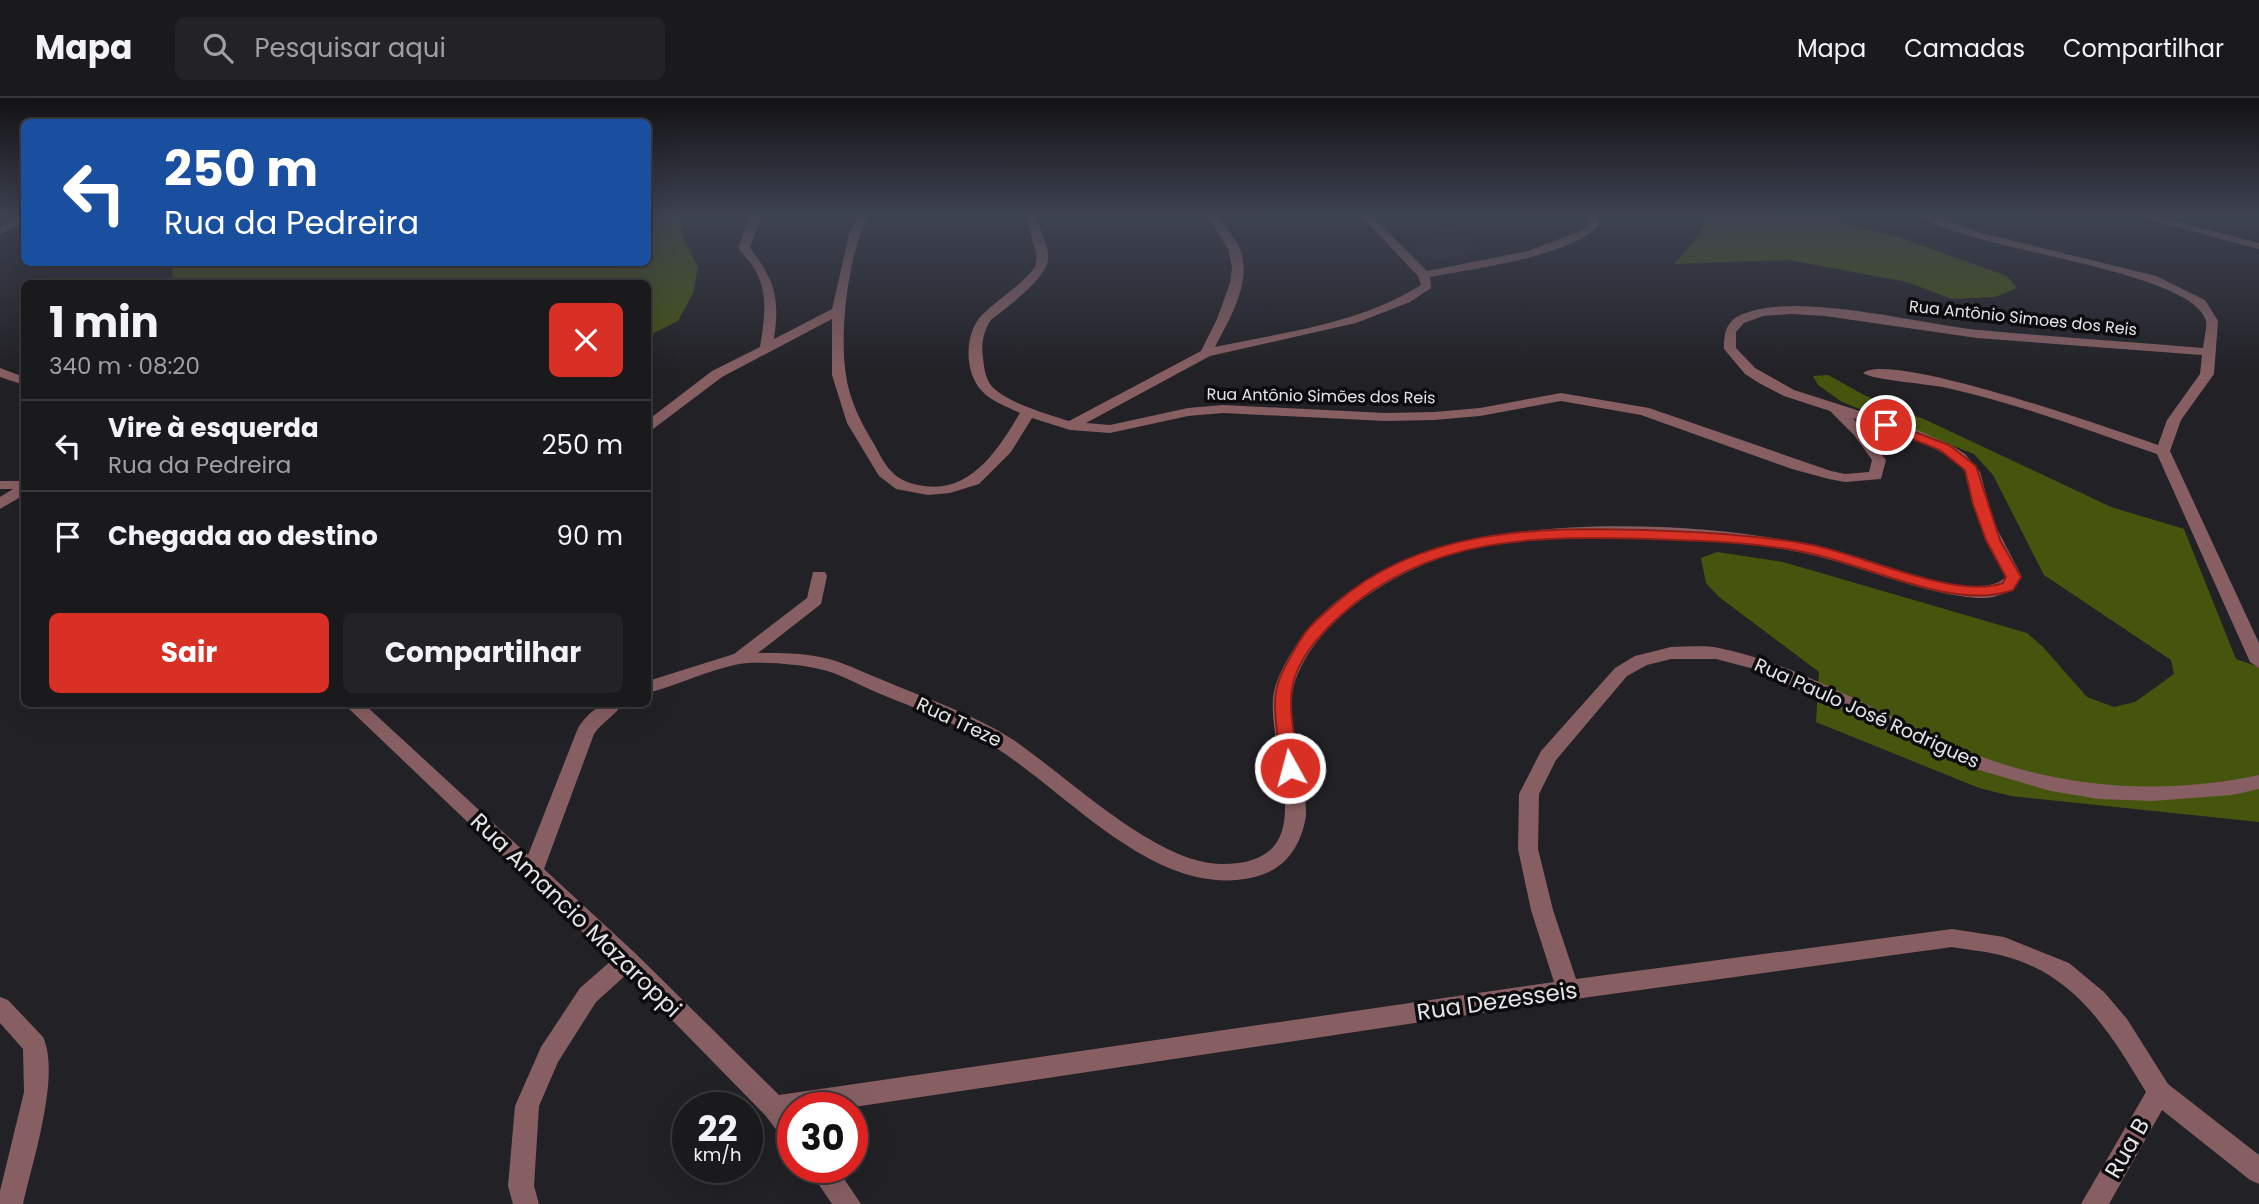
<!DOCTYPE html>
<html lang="pt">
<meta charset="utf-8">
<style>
:root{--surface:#1a191c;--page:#232225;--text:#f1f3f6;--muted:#9fa0a3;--line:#38383b;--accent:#d93025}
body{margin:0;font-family:Poppins,sans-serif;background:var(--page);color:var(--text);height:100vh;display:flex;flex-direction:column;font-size:26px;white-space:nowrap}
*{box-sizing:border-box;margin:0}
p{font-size:23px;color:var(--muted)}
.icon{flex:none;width:38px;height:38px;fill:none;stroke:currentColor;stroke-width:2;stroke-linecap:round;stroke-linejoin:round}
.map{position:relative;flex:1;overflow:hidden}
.details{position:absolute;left:21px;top:182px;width:630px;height:427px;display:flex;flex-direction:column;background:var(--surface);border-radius:10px;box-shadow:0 7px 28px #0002,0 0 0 2px var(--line)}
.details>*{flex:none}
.banner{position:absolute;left:21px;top:21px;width:630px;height:147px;border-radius:10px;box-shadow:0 7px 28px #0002,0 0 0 2px var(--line);background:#1a4fa0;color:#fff;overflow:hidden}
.speed{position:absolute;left:672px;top:994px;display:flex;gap:14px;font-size:35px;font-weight:700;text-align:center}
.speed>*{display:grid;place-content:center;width:91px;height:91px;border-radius:50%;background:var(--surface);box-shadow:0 7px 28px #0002,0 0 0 2px var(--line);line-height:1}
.speed small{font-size:18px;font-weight:400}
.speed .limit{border:10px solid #d22;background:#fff;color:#111}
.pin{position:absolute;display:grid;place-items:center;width:60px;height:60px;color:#fff;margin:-30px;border:4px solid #fff;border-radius:50%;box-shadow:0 2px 7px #0007}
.me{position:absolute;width:77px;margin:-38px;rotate:353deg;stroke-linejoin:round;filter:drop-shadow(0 0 5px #0008)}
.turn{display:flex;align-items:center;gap:24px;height:147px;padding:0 28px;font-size:32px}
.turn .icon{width:91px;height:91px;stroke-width:2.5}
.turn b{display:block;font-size:49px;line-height:60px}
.round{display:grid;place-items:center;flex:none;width:74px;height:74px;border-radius:10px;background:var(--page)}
.overview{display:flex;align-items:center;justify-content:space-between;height:119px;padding:0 28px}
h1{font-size:42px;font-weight:700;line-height:52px}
.cta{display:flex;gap:14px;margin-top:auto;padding:14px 28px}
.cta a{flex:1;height:80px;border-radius:10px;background:var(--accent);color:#fff;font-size:28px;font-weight:700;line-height:80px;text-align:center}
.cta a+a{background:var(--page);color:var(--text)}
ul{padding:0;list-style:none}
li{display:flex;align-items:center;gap:21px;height:91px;padding:0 28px;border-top:2px solid var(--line)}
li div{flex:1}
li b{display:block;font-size:26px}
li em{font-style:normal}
header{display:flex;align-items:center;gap:42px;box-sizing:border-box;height:98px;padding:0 35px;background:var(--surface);border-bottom:2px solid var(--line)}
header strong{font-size:33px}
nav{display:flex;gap:38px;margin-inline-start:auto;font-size:24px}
.search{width:490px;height:63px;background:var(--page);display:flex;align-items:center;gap:18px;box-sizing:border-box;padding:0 24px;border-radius:10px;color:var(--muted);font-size:26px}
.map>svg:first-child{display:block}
</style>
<header>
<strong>Mapa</strong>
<div class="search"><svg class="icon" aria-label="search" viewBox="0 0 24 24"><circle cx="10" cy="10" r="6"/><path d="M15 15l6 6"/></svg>Pesquisar aqui</div>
<nav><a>Mapa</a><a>Camadas</a><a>Compartilhar</a></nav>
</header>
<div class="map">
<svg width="2259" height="1106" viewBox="0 0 2259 1106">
<rect width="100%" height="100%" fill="#222126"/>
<path fill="#2a2832" d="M1453,132L1480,154L1439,162L1420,159L1409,149L1433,145L1422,135Z"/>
<path fill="#46550e" d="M648,119H684L681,137L698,169L693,195L678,223L648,238V186L167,185L173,181L172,164H648Z
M1706,119H1820L1898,139L2007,178L2017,190L1995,199L1952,201L1907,184L1789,162L1674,166L1700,136Z
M1828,277L1864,297L1926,322L2111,409L2184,431L2236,561L2259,569V724L2011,698L1979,690L1816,624L1819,574L1719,499L1706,485L1701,460L1717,454L1783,464L2027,535L2043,549L2087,599L2114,609L2135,604L2174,576L2171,562L2044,477L1993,377L1974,356L1842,304L1818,287L1813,278Z"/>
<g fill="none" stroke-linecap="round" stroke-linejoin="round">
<path fill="#875f62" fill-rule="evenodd" d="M19,119H24V125L0,136V129Z
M750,119H761L750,150C775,183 780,200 774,241L832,211L850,133L857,119H868C848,155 839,236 846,277C849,301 861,325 874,346C879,355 884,366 891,373C900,383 911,386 924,388C972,395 999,350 1020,315C1008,309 992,304 982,293C964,275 964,235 982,217C999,200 1021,188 1035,169L1037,159L1026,119H1036C1040,131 1047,145 1048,157C1051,179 1005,210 990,223C983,235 981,247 983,260C984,269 985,278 990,286C1003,304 1048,316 1069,323L1201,253L1217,221L1230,185L1232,169L1228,151L1208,119H1219C1225,129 1235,140 1240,151C1253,183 1229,222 1215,249C1285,234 1359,226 1421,187L1418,178L1362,119H1373L1427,173L1528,153L1583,132L1588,126L1586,119H1597L1599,127C1573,158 1471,171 1430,179L1431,190L1410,204L1356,225L1210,258L1086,325L1110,327L1188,310L1223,307L1386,315L1434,314L1480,310L1561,295L1649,310L1831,373L1845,376L1869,374L1872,362L1854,337L1830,313L1784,298L1759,285L1745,276L1724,251C1724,238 1725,226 1737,219C1788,190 1921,227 1980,232C2054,239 2129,244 2203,250C2204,242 2207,230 2206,223C2194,172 1969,152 1922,119H1938L1981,135L2156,178L2205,202L2218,223L2214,276L2181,322L2170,353L2259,545V570L2250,564L2157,356C2088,332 2019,306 1947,290C1931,286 1872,282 1863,275C1891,252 2117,333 2158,347L2167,322L2200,276L2202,257L1977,240L1825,218L1791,216L1763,218L1744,225L1736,234V250L1755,270L1794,292L1913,330L1951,347L1965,356L1980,374L1994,425L2022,479C2011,495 1996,501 1977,500C1914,495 1855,464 1793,453C1698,435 1532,428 1441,460C1409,471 1380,487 1353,508C1327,529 1304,554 1294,587C1284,623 1307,680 1306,718C1301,748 1286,771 1255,779C1157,803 1069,695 993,648C957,625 917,611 878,595C859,587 839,575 819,571C799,566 758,563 739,566C708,572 678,587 648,595V583L734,556L807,500L813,474H825L827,478L821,506L758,555C779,555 800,555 820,559C842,563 864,575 885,583C928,601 973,616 1012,641C1066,677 1156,766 1222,766C1327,766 1268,660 1273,600C1274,586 1283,569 1290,557C1328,492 1403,456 1475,441C1583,419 1745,426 1851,457C1885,466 1979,506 2006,479L1979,425L1965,374L1955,362L1923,344L1853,320L1886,362L1881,381L1845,384L1829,381L1792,371L1641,317L1561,303L1480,318L1434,322L1386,323L1223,315L1188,318L1110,335L1070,332L1032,320L1011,354L979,386L950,395L928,397L896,391L879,378L847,325L832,277V221L722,279L653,331L648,332V322L712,273L760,249C764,224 769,195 755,172C751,164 744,158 738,150Z
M2140,119H2159L2259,145V151Z
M0,270L24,279V287L0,279Z
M0,383H24V397L0,411V399L13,391H0Z
M1671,549C1686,549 1704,547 1719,550C1807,568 1893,625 1977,657C2066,691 2166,697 2259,677V691L2232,697L2152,703L2099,701L2051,693L1965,668L1754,571L1716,561H1671L1647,567L1627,578L1556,662L1539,696L1538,751L1553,812L1576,881L1952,831L2004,839L2069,865L2104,894L2127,921L2168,986L2259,1057V1086L2250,1082L2162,1012L2109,1106H2081L2146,994C2109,933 2075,875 2000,857C1985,853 1968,852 1952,849L1568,902L847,1010H793V1046L784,1042L765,1017L627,876L596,904L558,964L539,1008L534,1088L539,1106H513L508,1088L515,1008L541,949L580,890L612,862L344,606H364L528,757L578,630C591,611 599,606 622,606C616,617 602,624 594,636L544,771L635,855L779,997L1554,884L1531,812L1518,751L1519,696L1541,653L1615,570L1635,558Z
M0,899L8,902L43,939C61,977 32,1065 23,1106H0V1093L24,994L23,951L0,925Z
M807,1069H836L861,1106H832Z"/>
</g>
<linearGradient id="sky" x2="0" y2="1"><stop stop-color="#131215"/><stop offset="0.43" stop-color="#3e4352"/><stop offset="1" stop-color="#3e4352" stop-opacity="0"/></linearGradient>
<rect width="2259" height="274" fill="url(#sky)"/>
<path fill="#d93025" stroke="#8d1f18" stroke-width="2" d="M1886,323L1949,347L1976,368L2000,442L2021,479L2013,492C1957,513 1871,469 1813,456C1760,444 1705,443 1650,441C1538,438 1429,437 1341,517C1321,535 1299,559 1293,586C1287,612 1296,643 1299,670L1296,674H1284C1279,665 1280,653 1278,643C1272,591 1273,589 1299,544C1308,528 1321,518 1335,506C1420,430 1538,429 1645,432C1702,434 1757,437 1813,447C1862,457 1957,502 2003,485L2006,479L1986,442L1973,406L1965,372L1940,352L1882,329V324Z"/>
<g text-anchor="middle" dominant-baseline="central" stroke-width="7" stroke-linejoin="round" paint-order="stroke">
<g font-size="16" fill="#e5e5e8" stroke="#0c0b0d">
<text transform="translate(2023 220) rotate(6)">Rua Antônio Simoes dos Reis</text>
<text transform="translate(1321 298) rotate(1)">Rua Antônio Simões dos Reis</text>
</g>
<g font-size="19" fill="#e5e5e8" stroke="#0c0b0d">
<text transform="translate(1867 615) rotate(24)">Rua Paulo José Rodrigues</text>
<text transform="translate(959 624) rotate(25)">Rua Treze</text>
</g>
<g font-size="23" fill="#e5e5e8" stroke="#0c0b0d">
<text transform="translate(576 817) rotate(44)">Rua Amancio Mazaroppi</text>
<text transform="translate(1497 903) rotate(-8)">Rua Dezesseis</text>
<text transform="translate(2127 1050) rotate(-60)">Rua B</text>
</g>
</g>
</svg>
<div class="speed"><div>22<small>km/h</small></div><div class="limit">30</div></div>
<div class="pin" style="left:1886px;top:327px;background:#d93025"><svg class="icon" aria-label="arrive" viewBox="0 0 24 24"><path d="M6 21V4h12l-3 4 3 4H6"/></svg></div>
<svg class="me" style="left:1290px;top:670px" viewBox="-20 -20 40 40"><circle r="17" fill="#d93025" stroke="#fff" stroke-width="3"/><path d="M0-11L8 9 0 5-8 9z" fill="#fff"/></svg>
<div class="banner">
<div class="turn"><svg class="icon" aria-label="left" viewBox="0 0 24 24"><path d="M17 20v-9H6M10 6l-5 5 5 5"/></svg><div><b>250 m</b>Rua da Pedreira</div></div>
</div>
<section class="details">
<div class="overview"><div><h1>1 min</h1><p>340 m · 08:20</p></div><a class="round" style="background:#d93025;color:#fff"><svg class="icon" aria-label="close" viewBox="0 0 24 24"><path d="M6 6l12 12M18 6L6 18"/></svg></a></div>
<ul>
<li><svg class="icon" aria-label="left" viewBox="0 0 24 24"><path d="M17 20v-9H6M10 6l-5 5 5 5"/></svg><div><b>Vire à esquerda</b><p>Rua da Pedreira</p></div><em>250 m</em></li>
<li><svg class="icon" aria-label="arrive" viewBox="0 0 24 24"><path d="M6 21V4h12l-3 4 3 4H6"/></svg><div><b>Chegada ao destino</b></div><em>90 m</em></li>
</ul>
<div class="cta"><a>Sair</a><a>Compartilhar</a></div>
</section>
</div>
